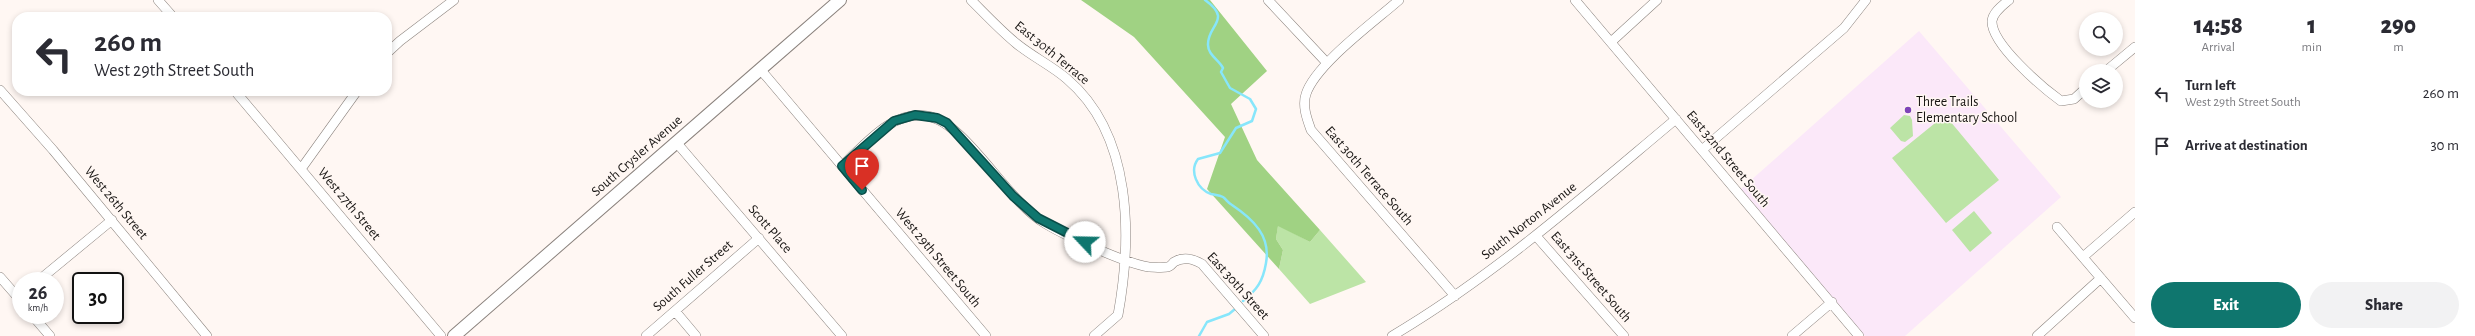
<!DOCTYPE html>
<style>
:root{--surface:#fff;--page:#f2f2f3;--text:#2b2b33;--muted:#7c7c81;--accent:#0f766e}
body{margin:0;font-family:"Alegreya Sans",sans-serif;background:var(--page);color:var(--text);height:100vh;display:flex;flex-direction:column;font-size:15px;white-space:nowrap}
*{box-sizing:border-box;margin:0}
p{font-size:13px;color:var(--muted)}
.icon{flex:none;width:22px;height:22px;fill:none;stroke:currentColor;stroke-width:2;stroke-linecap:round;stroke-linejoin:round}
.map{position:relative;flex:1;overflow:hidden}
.sheet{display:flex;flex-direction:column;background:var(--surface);width:340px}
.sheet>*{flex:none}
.hud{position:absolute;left:12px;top:12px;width:380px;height:84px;border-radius:16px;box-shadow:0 2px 6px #0003;background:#fff;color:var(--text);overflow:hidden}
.tools{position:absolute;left:2079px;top:12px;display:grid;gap:8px}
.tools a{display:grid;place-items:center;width:44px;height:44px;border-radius:50%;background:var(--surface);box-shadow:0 2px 6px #0003;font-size:20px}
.speed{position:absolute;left:12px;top:272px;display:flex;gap:8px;font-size:20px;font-weight:700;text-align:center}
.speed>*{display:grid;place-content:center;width:52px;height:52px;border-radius:50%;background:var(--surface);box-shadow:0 2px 6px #0003;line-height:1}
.speed small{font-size:10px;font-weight:400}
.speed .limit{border:2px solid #111;border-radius:6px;background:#fff;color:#111}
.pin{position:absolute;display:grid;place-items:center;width:34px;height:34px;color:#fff;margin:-41px -17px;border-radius:50% 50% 50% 0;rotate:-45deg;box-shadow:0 0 4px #0007}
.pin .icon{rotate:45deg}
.me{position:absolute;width:44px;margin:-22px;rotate:294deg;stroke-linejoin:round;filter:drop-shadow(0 0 3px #0008)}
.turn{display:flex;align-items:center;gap:14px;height:84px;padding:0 16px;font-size:18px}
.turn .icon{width:52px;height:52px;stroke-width:2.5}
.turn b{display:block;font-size:28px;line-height:34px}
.eta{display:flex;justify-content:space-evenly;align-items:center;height:68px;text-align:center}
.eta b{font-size:24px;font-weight:800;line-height:28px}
.action{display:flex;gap:8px;margin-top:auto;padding:8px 16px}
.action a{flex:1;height:46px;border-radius:24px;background:var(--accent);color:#fff;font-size:16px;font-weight:800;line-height:46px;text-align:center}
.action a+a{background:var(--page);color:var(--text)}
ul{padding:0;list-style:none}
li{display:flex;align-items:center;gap:12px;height:52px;padding:0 16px}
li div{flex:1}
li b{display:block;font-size:15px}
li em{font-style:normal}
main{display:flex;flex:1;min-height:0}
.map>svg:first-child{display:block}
</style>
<main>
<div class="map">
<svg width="2135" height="336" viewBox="0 0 2135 336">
<rect width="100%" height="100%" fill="#fff7f3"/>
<path fill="#fbe8f9" d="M1919,31L2061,197L1905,336H1865L1741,189Z"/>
<path fill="#bce4a6" d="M1904,115L1910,116L1912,120L1913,136L1905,142L1901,141L1890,128Z
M1945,115L1999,180L1946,223L1892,158Z
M1974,211L1992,233L1970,252L1952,230Z
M1278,225L1310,242L1320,230L1366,282L1310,304L1279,269L1283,250L1276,239Z"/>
<path fill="#a0d283" d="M1081,0H1210L1267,71L1231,104L1257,160L1320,230L1310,242L1278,226L1276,239L1283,250L1279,269L1207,189L1225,137L1134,37Z"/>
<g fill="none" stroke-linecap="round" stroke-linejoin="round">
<path stroke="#87e6fb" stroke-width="2.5" d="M1205,0C1233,20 1207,25 1208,45C1208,55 1219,60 1223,68L1221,72L1230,88L1250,99L1256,109L1252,121L1236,128L1220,153L1198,159C1189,171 1197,189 1211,194C1215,195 1219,195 1223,197C1226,199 1228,203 1232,205C1253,219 1271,236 1266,263C1263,281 1257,290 1243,301
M1199,336L1207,322L1229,314L1235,309"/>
<g stroke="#8b837e" stroke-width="10">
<path id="minor" d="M158,0L173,17
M971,0C986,15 1001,31 1017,44C1033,57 1052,66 1067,79C1133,135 1132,238 1118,315L1094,336
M1268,0L1327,63
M1399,0C1374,22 1316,64 1306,94C1302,106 1307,119 1311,130L1455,296
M1575,0L1859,336
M2009,0C2003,5 1993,12 1992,21C1991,44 2043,88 2061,101L2074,99L2086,88
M1611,42L1657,0
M387,53L400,41L454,0
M760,69L986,336
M2106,71L2135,47
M0,90L53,150L207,336
M235,91L441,336
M676,142L842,336
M1702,150L1844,28L1866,0
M842,166C865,145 892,110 927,116C966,122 1006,201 1046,224C1066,236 1127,264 1149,267C1154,267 1162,268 1167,267C1170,267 1172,264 1174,262C1184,256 1193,259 1202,264L1264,336
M301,169L357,91
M2057,227L2135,318
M1536,236L1624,336
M2083,257L2135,212
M0,277L21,301
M38,281L112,220
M675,311L696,336
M32,315L50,336
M646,336L759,238
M1392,336C1495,275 1585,195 1676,119
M1792,336L1832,302
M2037,336L2101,278"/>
</g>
<g stroke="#8b837e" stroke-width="14">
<path id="secondary" d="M454,336L840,0"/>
</g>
<use href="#minor" stroke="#fff" stroke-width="9"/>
<use href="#secondary" stroke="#fff" stroke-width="12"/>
</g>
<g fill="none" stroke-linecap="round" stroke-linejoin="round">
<g stroke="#0a4d48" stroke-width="10">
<path id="route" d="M862,190L842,166L894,121L915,115L937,118L947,123L1013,196L1038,218L1085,242"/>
</g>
<use href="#route" stroke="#0f766e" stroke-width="7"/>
</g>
<circle fill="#7e43b9" stroke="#fff7f3" stroke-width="1.5" cx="1908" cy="110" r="4"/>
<g text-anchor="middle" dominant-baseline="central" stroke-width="3" stroke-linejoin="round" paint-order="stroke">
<g font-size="14" fill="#181513" stroke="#fff7f3">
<text transform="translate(1052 53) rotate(39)">East 30th Terrace</text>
<text transform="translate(637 156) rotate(-41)">South Crysler Avenue</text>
<text transform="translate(1728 159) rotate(50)">East 32nd Street South</text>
<text transform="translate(1369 176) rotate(49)">East 30th Terrace South</text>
<text transform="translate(116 203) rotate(50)">West 26th Street</text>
<text transform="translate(349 204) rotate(50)">West 27th Street</text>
<text transform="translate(1529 221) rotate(-38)">South Norton Avenue</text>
<text transform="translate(770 229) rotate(49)">Scott Place</text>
<text transform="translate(938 258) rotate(50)">West 29th Street South</text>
<text transform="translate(693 276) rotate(-41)">South Fuller Street</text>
<text transform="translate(1591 277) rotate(49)">East 31st Street South</text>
<text transform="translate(1238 286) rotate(48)">East 30th Street</text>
</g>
<g font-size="14" fill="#181513" stroke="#fff7f3" text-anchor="start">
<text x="1916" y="102">Three Trails<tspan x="1916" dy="16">Elementary School</tspan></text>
</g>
</g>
</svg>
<div class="tools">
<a><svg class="icon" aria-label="search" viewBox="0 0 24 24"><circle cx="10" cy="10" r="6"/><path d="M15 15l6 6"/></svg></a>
<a><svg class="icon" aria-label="layers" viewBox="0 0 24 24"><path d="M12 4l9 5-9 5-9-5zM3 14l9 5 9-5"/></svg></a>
</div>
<div class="speed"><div>26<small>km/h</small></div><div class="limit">30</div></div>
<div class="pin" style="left:862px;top:190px;background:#d93025"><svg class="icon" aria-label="arrive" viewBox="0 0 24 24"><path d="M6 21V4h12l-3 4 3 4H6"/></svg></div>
<svg class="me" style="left:1085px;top:242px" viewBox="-20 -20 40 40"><circle r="19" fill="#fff"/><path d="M0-13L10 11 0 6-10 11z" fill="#0f766e"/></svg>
<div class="hud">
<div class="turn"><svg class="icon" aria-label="left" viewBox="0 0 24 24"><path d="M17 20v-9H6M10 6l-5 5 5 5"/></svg><div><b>260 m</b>West 29th Street South</div></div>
</div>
</div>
<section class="sheet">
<div class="eta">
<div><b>14:58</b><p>Arrival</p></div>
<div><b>1</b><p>min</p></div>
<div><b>290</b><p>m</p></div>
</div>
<ul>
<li><svg class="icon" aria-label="left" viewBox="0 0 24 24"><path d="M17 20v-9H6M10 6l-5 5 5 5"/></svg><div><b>Turn left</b><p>West 29th Street South</p></div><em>260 m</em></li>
<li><svg class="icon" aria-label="arrive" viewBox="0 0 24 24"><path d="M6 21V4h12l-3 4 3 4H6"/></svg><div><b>Arrive at destination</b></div><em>30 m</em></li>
</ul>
<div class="action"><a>Exit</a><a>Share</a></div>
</section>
</main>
